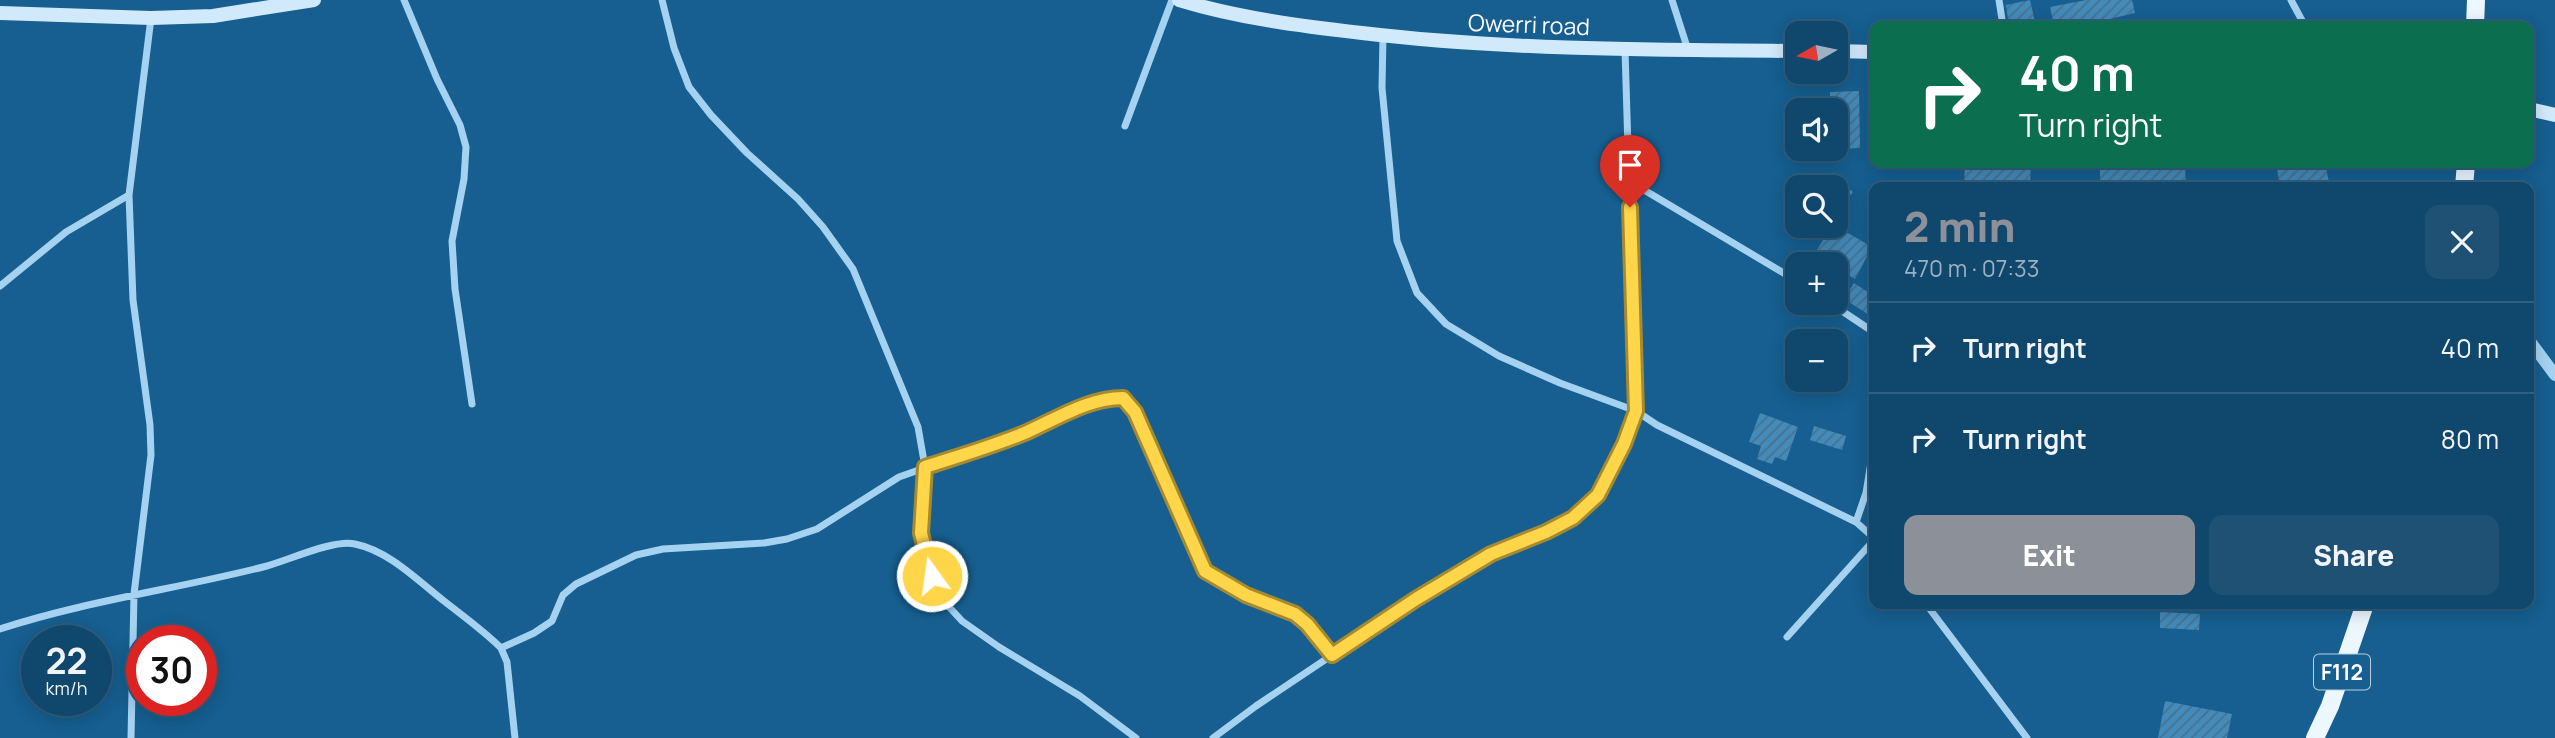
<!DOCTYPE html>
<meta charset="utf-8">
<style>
:root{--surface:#10476c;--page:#1e5174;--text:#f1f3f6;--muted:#9cb2c2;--line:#305f7f;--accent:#8c9099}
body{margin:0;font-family:Manrope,sans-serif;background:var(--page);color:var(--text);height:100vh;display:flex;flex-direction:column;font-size:26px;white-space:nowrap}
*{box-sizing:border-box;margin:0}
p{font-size:23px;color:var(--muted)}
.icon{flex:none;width:38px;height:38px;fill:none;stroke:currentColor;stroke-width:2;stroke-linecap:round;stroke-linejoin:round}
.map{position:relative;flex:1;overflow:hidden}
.sheet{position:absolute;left:1869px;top:182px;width:665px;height:427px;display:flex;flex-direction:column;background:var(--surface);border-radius:14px;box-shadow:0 4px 18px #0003,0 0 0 2px var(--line)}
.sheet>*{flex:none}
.guide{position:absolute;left:1869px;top:21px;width:665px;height:147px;border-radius:14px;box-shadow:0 4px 18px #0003,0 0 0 2px var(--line);background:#0b6e4f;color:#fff;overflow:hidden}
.needle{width:46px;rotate:261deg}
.controls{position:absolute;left:1785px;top:21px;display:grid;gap:14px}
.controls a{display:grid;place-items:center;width:63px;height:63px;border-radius:14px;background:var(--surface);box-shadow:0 4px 18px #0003,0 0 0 2px var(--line);font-size:35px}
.speed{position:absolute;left:21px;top:625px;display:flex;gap:14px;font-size:35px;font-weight:700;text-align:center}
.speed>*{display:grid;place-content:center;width:91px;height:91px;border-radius:50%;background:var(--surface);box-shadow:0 4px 18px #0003,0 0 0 2px var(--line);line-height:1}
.speed small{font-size:18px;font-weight:400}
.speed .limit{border:10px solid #d22;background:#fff;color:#111}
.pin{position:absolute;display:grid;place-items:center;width:60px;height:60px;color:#fff;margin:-72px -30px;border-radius:50% 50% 50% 0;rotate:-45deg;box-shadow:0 0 7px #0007}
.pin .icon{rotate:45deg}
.me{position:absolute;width:77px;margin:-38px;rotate:346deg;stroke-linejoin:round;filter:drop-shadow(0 0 5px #0008)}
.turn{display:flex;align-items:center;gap:24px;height:147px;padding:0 35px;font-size:32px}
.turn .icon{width:91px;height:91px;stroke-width:2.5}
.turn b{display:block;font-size:49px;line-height:60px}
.round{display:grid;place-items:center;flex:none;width:74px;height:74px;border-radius:14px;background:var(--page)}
.headline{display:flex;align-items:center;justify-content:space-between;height:119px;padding:0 35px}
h1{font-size:42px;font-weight:800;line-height:52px;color:var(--accent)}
.primary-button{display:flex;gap:14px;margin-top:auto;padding:14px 35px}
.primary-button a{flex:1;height:80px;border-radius:14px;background:var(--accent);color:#fff;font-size:28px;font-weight:800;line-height:80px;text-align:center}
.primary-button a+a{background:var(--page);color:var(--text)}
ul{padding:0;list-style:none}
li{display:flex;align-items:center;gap:21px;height:91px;padding:0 35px;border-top:2px solid var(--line)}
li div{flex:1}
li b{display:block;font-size:26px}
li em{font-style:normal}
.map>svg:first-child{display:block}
</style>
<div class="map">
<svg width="2555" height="738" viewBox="0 0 2555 738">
<defs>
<pattern id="building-hatch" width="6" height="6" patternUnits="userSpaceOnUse" patternTransform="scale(1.75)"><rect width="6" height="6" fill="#448bba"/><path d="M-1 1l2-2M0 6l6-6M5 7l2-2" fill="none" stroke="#47728e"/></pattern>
</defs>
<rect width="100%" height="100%" fill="#165f90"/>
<path fill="url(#building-hatch)" d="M2030,0L2035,22L2009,26L2006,5Z
M2086,0H2132L2135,13L2093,23L2092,20L2054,26L2050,7Z
M1859,91L1860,148L1836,149V110H1830V92Z
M1965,163H2031L2030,187H1964Z
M2100,163H2185L2186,187H2100Z
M2276,163H2325L2330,187H2280Z
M1836,178L1853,192L1836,213Z
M1826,226H1836L1872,247L1855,279L1836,268V264H1830L1814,255L1823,240L1820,236Z
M1854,283L1874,296V318L1844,299Z
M1760,413L1798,427L1786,461L1775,457L1772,464L1757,459L1761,446L1749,442Z
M1814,426L1846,436L1842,450L1810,440Z
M2160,612L2200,614L2199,630L2160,628Z
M2165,701L2232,714L2227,738H2158Z"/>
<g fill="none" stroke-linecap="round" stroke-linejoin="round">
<path stroke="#a4d2f0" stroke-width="7" d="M404,0L437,79L460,125L466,147L464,179L452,241L455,289L472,404
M662,0L674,48L689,87L711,115L747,153L798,199L823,227L853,269L918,427L925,467L921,533L932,576L940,597L962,621L999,647L1080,696L1136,738
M1672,0L1688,50
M1999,0L2003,26
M2291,0L2305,26
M1383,36L1382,88L1397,241L1417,293L1446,324L1499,356L1560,383L1636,411L1657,425L1856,522L1874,538
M1125,126L1172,0
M1629,181L1797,281
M0,286L66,232L129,195
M1830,303L1869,329L1874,337
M1856,522L1866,493L1874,444
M1926,604L2027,738
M0,629C86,601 176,589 263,567C287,561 333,539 355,544C389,551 417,580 444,601C463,616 484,631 501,648L507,662L515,738
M1787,637L1874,540
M501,648L534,633L552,621L563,595L576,584L636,555L663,549L764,543L787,539L817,529L899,477L1026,432L1076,409L1107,398H1123L1135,412L1205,571L1246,595L1295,614L1307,624L1332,655
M131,738L134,594L151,455L150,425L133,300L129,195L151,18
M1213,738L1256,706L1416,599L1491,554L1546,532L1573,518L1598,495L1624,444L1636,411L1625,50"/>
<path stroke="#a4d2f0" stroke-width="12" d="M2529,340L2555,375"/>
<path stroke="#d1eafb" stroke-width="14" d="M1179,0C1238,18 1301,26 1362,33C1507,50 1652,50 1797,51
M0,13L151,18L213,16L314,0
M1836,51L1874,52
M2529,109L2555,115"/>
<path stroke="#ecf7ff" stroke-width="18" d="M2475,26L2476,0
M2464,187L2466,163
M2315,738L2330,706L2365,604"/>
</g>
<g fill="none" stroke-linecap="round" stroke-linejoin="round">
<g stroke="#a68a30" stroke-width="18">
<path id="route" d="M932,576L921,533L925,467C959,456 994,446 1027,432C1058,418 1089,398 1123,398L1135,412L1205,571L1246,595L1295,614L1307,624L1332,655L1416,599L1491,554L1546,532L1573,518L1598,495L1624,444L1636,411L1630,207"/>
</g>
<use href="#route" stroke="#ffd54a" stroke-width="12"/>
</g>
<g text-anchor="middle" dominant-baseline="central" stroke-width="7" stroke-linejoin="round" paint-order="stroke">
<rect fill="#165f90" stroke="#b9cfde" stroke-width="2" x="2314" y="654.5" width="56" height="35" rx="5"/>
<g font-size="21" font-weight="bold" fill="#fff">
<text x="2342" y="672">F112</text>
</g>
<g font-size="23" fill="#fff" stroke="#165f90">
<text transform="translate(1529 24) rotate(2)">Owerri road</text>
</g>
</g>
</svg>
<div class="controls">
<a><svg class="needle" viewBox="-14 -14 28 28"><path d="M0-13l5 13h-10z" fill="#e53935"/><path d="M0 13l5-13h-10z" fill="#9cb2c2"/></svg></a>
<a><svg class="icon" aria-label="sound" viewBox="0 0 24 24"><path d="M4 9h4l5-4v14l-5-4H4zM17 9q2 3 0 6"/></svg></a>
<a><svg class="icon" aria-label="search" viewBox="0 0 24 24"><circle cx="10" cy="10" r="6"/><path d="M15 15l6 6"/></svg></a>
<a>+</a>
<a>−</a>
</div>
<div class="speed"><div>22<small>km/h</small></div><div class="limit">30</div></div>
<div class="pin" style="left:1630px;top:207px;background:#d93025"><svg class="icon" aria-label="arrive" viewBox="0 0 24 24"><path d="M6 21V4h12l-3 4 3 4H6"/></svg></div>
<svg class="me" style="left:932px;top:576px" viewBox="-20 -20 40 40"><circle r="17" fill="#ffd54a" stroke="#fff" stroke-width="3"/><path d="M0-11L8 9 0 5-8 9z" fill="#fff"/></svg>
<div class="guide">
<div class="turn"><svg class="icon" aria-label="right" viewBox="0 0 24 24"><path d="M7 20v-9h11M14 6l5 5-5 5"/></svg><div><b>40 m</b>Turn right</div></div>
</div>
<section class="sheet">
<div class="headline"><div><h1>2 min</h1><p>470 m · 07:33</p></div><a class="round"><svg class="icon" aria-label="close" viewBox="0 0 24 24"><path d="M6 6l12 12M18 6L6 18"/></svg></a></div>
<ul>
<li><svg class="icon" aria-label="right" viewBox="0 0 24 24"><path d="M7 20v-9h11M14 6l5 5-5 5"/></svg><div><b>Turn right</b></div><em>40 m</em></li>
<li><svg class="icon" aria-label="right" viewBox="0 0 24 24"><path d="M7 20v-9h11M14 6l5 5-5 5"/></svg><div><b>Turn right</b></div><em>80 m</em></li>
</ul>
<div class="primary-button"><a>Exit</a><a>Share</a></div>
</section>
</div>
